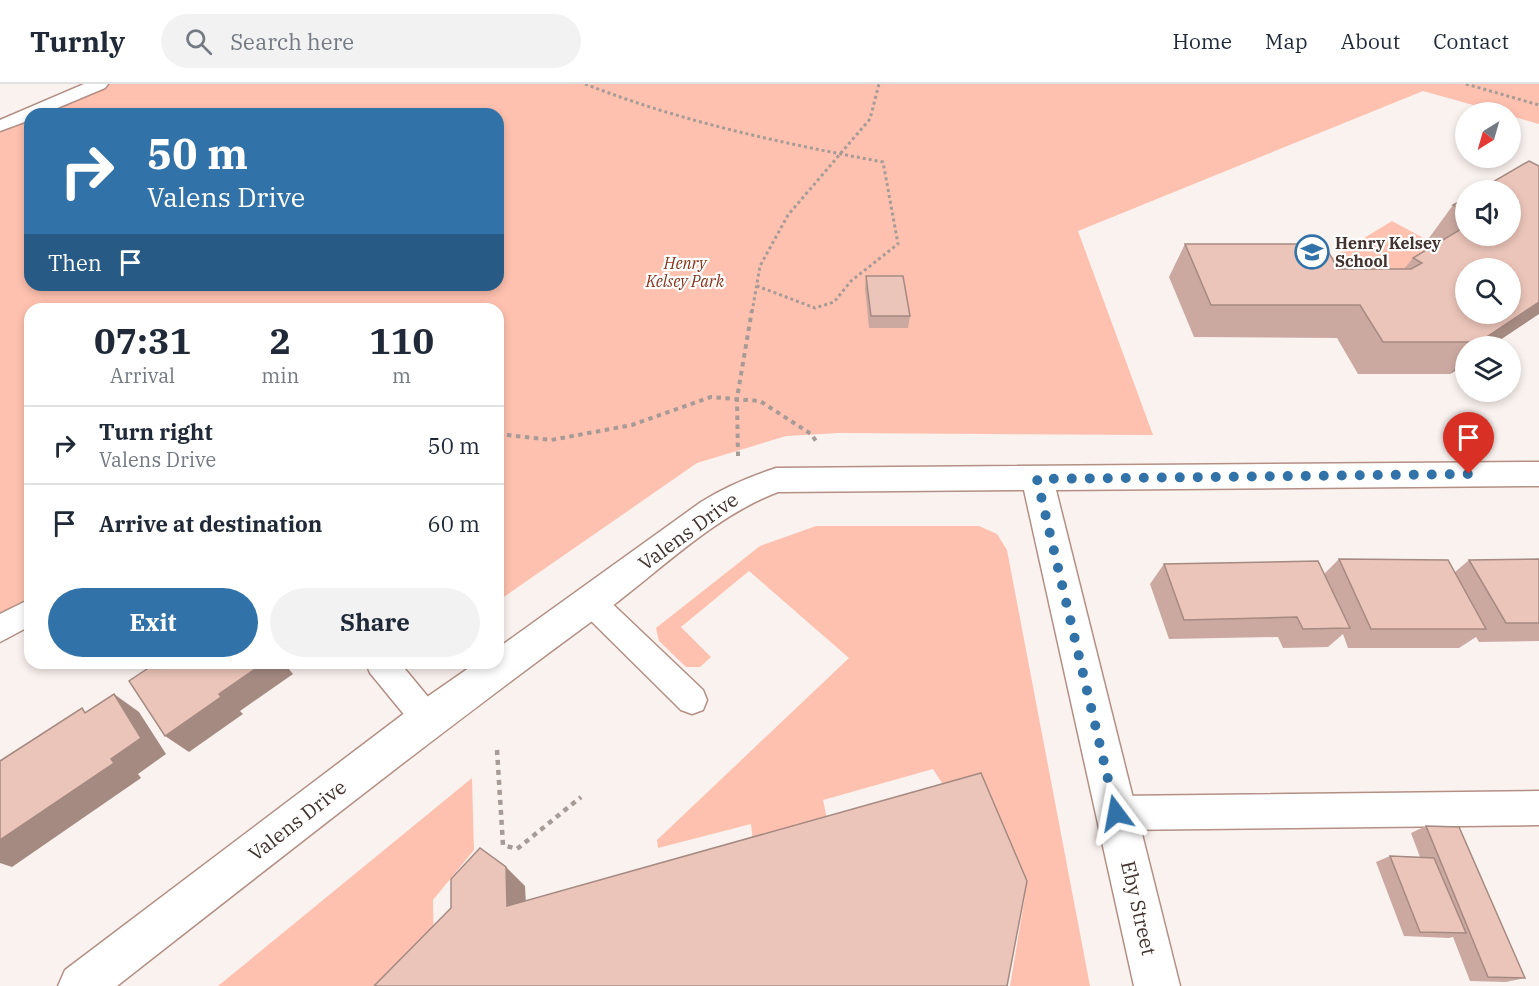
<!DOCTYPE html>
<style>
:root{--surface:#fff;--page:#f2f2f3;--text:#1f2937;--muted:#747a83;--line:#e0e1e3;--accent:#3172a8}
body{margin:0;font-family:"IBM Plex Serif",serif;background:var(--page);color:var(--text);height:100vh;display:flex;flex-direction:column;font-size:22px;white-space:nowrap}
*{box-sizing:border-box;margin:0}
p{font-size:20px;color:var(--muted)}
.icon{flex:none;width:33px;height:33px;fill:none;stroke:currentColor;stroke-width:2;stroke-linecap:round;stroke-linejoin:round}
.map{position:relative;flex:1;overflow:hidden}
.panel{position:absolute;left:24px;top:219px;width:480px;height:366px;display:flex;flex-direction:column;background:var(--surface);border-radius:18px;box-shadow:0 3px 9px #0003}
.panel>*{flex:none}
.guide{position:absolute;left:24px;top:24px;width:480px;height:183px;border-radius:18px;box-shadow:0 3px 9px #0003;background:#3172a8;color:#fff;overflow:hidden}
.needle{width:39px;rotate:217deg}
.fabs{position:absolute;left:1455px;top:18px;display:grid;gap:12px}
.fabs a{display:grid;place-items:center;width:66px;height:66px;border-radius:50%;background:var(--surface);box-shadow:0 3px 9px #0003;font-size:30px}
.pin{position:absolute;display:grid;place-items:center;width:51px;height:51px;color:#fff;margin:-62px -26px;border-radius:50% 50% 50% 0;rotate:-45deg;box-shadow:0 0 6px #0007}
.pin .icon{rotate:45deg}
.me{position:absolute;width:66px;margin:-33px;rotate:347deg;stroke-linejoin:round;filter:drop-shadow(0 0 4px #0008)}
.turn{display:flex;align-items:center;gap:21px;height:126px;padding:0 24px;font-size:27px}
.turn .icon{width:78px;height:78px;stroke-width:2.5}
.turn b{display:block;font-size:42px;line-height:51px}
.then{display:flex;align-items:center;height:57px;padding:0 24px;background:#0003;gap:12px;font-size:22px}
.eta{display:flex;justify-content:space-evenly;align-items:center;height:102px;text-align:center}
.eta b{font-size:36px;font-weight:800;line-height:42px}
.button{display:flex;gap:12px;margin-top:auto;padding:12px 24px}
.button a{flex:1;height:69px;border-radius:36px;background:var(--accent);color:#fff;font-size:24px;font-weight:800;line-height:69px;text-align:center}
.button a+a{background:var(--page);color:var(--text)}
ul{padding:0;list-style:none}
li{display:flex;align-items:center;gap:18px;height:78px;padding:0 24px;border-top:2px solid var(--line)}
li div{flex:1}
li b{display:block;font-size:22px}
li em{font-style:normal}
header{display:flex;align-items:center;gap:36px;box-sizing:border-box;height:84px;padding:0 30px;background:var(--surface);border-bottom:2px solid var(--line)}
header strong{font-size:28px}
nav{display:flex;gap:33px;margin-inline-start:auto;font-size:21px}
.search{width:420px;height:54px;background:var(--page);display:flex;align-items:center;gap:15px;box-sizing:border-box;padding:0 21px;border-radius:33px;color:var(--muted);font-size:22px}
.map>svg:first-child{display:block}
</style>
<header>
<strong>Turnly</strong>
<div class="search"><svg class="icon" aria-label="search" viewBox="0 0 24 24"><circle cx="10" cy="10" r="6"/><path d="M15 15l6 6"/></svg>Search here</div>
<nav><a>Home</a><a>Map</a><a>About</a><a>Contact</a></nav>
</header>
<div class="map">
<svg width="1539" height="902" viewBox="0 0 1539 902">
<rect width="100%" height="100%" fill="#faf2ef"/>
<path fill="#ffc1af" d="M109,0H1539V40L1511,32L1510,28H1498L1423,7L1078,147L1153,351L839,349L786,352L697,379L498,517V225H30V513L0,530V47L30,34V201H498V30H39Z
M1392,137L1442,164L1376,208L1325,178Z
M816,442H979L997,450L1007,466L1090,902H1010L1025,812L985,698L947,707L933,685L823,716L829,744L754,767L751,740L658,764L657,756L849,574L749,487L681,543L711,573L700,583H686L659,557L656,544L760,462Z
M472,694L474,766L433,816L434,872L404,902H218Z"/>
<g fill="none" stroke-linecap="round" stroke-linejoin="round">
<g stroke="#b38f84" stroke-width="3">
<path id="lane" d="M84,0H108L105,4L43,30H30V36L0,47V36Z
M591,506L601,509L703,606L707,616L703,626L692,630L681,626L581,527L577,518L581,509Z
M30,515V542L0,558V530Z
M366,579H400L438,625L443,635L438,645L427,650L416,645L370,589Z
M1539,707V741L1116,746L1104,741L1099,729L1104,717L1116,712Z"/>
</g>
<g stroke="#b38f84" stroke-width="3">
<path id="street" d="M1539,378V402L1056,406L1180,902H1134L1024,406L778,408C710,434 657,490 599,532C436,651 277,777 117,902H58L65,886L414,622L476,579H498V564L701,418C725,403 749,393 776,384Z"/>
</g>
<path stroke="#a69b97" stroke-width="3" stroke-dasharray="3 3" stroke-linecap="butt" d="M585,0C682,38 781,59 883,78L898,160L851,197L834,218L815,224L757,202
M1466,0L1539,21
M752,228L760,182L788,131L870,35L879,0"/>
<path stroke="#a69b97" stroke-width="4" stroke-dasharray="4.5 4.5" stroke-linecap="butt" d="M498,350L551,356L632,341L711,313L760,317L811,350L816,357
M738,372L737,314L752,226"/>
<path stroke="#a69b97" stroke-width="4.5" stroke-dasharray="5 5" stroke-linecap="butt" d="M497,666L503,761L517,765L581,713"/>
<use href="#lane" fill="#fff" fill-rule="evenodd"/>
<use href="#street" fill="#fff" fill-rule="evenodd"/>
</g>
<path fill="#cba9a0" d="M1466,114V152L1491,262H1466V280L1450,290H1358L1337,254L1194,253L1169,193L1185,160L1338,185H1404L1413,174L1437,159L1429,154L1453,121Z
M866,192L910,232L908,244H869L865,204Z
M1339,475L1455,488L1469,476L1539,475V557L1479,558L1476,553L1459,564H1348L1343,550L1328,563L1283,564L1278,553L1169,555L1150,500L1164,480L1324,490Z
M1426,742L1525,894L1506,898L1470,897L1453,853L1449,854L1404,852L1376,778L1390,772L1420,773L1411,749Z"/>
<path fill="#a58a82" d="M1539,218V230L1491,262H1475L1479,258Z
M1466,273V280L1450,290Z
M264,579H284L293,590L240,627L243,630L189,668L165,652L219,610Z
M114,610L139,628L166,670L138,690L141,694L12,783L0,779V756L111,675Z
M506,783L525,802L527,839L507,822Z"/>
<path fill="#ecc5ba" stroke="#a58a82" stroke-width="1.5" fill-rule="evenodd" d="M1529,77L1539,82V218L1479,258H1383L1360,221H1211L1185,160H1324L1338,185H1411L1422,179L1413,174L1466,142V152H1510V106H1479ZM1466,184H1510V230H1466Z
M1466,114V128L1453,121Z
M866,192H903L910,232H871Z
M1339,475L1448,476L1486,545H1371Z
M1539,475V539H1506L1469,476Z
M1318,477L1350,544L1303,545L1297,533L1184,536L1164,480Z
M156,579H264L219,610L221,613L165,652L129,597Z
M114,610L141,654L111,675L114,679L0,756V677L82,624L85,629Z
M981,689L1027,797L1007,902H374L451,824V795L480,764L506,783L507,822Z
M1426,742L1459,743L1525,894L1488,893Z
M1390,772L1434,774L1466,849L1420,848Z"/>
<g fill="none" stroke-linecap="round" stroke-linejoin="round">
<path stroke="#3172a8" stroke-width="10" stroke-dasharray="0 18" d="M1116,729L1037,395L1469,390"/>
</g>
<defs>
<g id="school-ring" transform="scale(1.725)"><circle r="9.5" fill="#fff" stroke="#3172a8" stroke-width="1.5"/><path d="M0-5L7-2L0 1L-7-2ZM-4 1L0 2.5L4 1V4Q0 6-4 4Z" fill="#3172a8"/></g>
</defs>
<g fill-rule="evenodd">
<use href="#school-ring" x="1312" y="168"/>
</g>
<g text-anchor="middle" dominant-baseline="central" stroke-width="4.5" stroke-linejoin="round" paint-order="stroke">
<g font-size="16" font-weight="bold" fill="#42332e" stroke="#fff" text-anchor="start">
<text x="1335" y="159">Henry Kelsey<tspan x="1335" dy="18">School</tspan></text>
</g>
<g font-size="16" font-style="italic" fill="#87341b" stroke="#fff">
<text x="685" y="179">Henry<tspan x="685" dy="18">Kelsey Park</tspan></text>
</g>
<g font-size="20" fill="#42332e" stroke="#fff">
<text transform="translate(688 447) rotate(-36)">Valens Drive</text>
<text transform="translate(297 736) rotate(-38)">Valens Drive</text>
<text transform="translate(1139 824) rotate(77)">Eby Street</text>
</g>
</g>
</svg>
<div class="fabs">
<a><svg class="needle" viewBox="-14 -14 28 28"><path d="M0-13l5 13h-10z" fill="#e53935"/><path d="M0 13l5-13h-10z" fill="#747a83"/></svg></a>
<a><svg class="icon" aria-label="sound" viewBox="0 0 24 24"><path d="M4 9h4l5-4v14l-5-4H4zM17 9q2 3 0 6"/></svg></a>
<a><svg class="icon" aria-label="search" viewBox="0 0 24 24"><circle cx="10" cy="10" r="6"/><path d="M15 15l6 6"/></svg></a>
<a><svg class="icon" aria-label="layers" viewBox="0 0 24 24"><path d="M12 4l9 5-9 5-9-5zM3 14l9 5 9-5"/></svg></a>
</div>
<div class="pin" style="left:1469px;top:390px;background:#d93025"><svg class="icon" aria-label="arrive" viewBox="0 0 24 24"><path d="M6 21V4h12l-3 4 3 4H6"/></svg></div>
<svg class="me" style="left:1116px;top:729px" viewBox="-20 -20 40 40"><path d="M0-17L14 15 0 8-14 15z" fill="#3172a8" stroke="#fff" stroke-width="4"/></svg>
<div class="guide">
<div class="turn"><svg class="icon" aria-label="right" viewBox="0 0 24 24"><path d="M7 20v-9h11M14 6l5 5-5 5"/></svg><div><b>50 m</b>Valens Drive</div></div>
<div class="then">Then<svg class="icon" aria-label="arrive" viewBox="0 0 24 24"><path d="M6 21V4h12l-3 4 3 4H6"/></svg></div>
</div>
<section class="panel">
<div class="eta">
<div><b>07:31</b><p>Arrival</p></div>
<div><b>2</b><p>min</p></div>
<div><b>110</b><p>m</p></div>
</div>
<ul>
<li><svg class="icon" aria-label="right" viewBox="0 0 24 24"><path d="M7 20v-9h11M14 6l5 5-5 5"/></svg><div><b>Turn right</b><p>Valens Drive</p></div><em>50 m</em></li>
<li><svg class="icon" aria-label="arrive" viewBox="0 0 24 24"><path d="M6 21V4h12l-3 4 3 4H6"/></svg><div><b>Arrive at destination</b></div><em>60 m</em></li>
</ul>
<div class="button"><a>Exit</a><a>Share</a></div>
</section>
</div>
